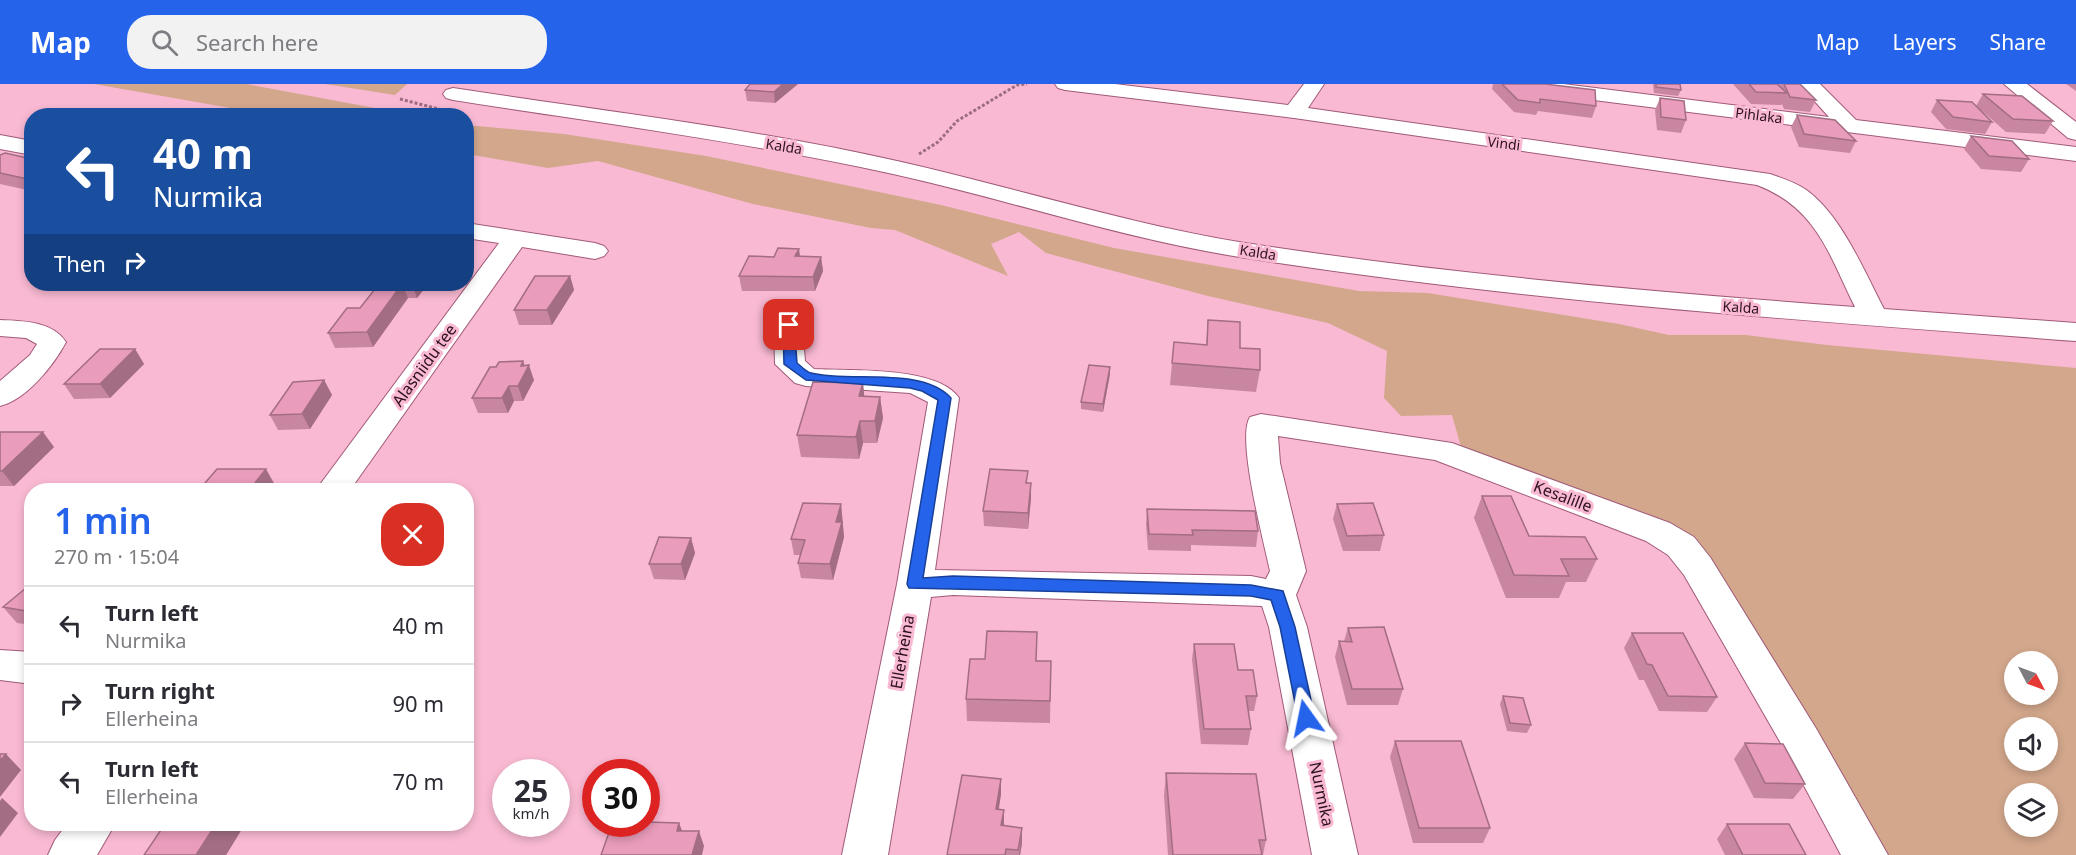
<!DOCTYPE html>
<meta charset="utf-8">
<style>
:root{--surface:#fff;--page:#f2f2f3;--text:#2b2b33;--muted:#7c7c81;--line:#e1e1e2;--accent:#2563eb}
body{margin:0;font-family:"Noto Sans",sans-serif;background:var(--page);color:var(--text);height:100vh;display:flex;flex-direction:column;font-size:22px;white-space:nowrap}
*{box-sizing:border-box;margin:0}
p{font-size:20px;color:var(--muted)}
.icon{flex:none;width:33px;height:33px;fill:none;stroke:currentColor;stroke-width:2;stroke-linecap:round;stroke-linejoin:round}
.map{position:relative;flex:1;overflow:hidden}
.drawer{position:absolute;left:24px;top:399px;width:450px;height:348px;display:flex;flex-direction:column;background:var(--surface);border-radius:24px;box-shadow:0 3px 9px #0003}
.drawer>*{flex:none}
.banner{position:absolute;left:24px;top:24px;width:450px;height:183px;border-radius:24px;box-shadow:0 3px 9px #0003;background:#1a4fa0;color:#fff;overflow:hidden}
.needle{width:39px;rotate:131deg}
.tools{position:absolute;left:2004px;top:567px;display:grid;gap:12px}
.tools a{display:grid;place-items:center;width:54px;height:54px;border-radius:50%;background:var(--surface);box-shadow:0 3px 9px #0003;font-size:30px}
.speed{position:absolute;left:492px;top:675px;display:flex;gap:12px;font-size:30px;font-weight:700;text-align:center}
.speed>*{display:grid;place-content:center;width:78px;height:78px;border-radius:50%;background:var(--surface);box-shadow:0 3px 9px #0003;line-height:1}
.speed small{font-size:15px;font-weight:400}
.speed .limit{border:9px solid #d22;background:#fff;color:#111}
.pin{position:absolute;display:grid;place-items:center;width:51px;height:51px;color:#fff;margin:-26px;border-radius:12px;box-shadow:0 3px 9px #0006}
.me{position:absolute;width:66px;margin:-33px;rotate:348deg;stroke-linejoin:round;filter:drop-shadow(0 0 4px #0008)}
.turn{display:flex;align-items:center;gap:21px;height:126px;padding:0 30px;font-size:27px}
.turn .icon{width:78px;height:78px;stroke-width:2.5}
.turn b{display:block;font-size:42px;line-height:51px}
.then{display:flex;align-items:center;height:57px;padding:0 30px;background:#0003;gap:12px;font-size:22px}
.round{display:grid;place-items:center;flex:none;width:63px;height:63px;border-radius:24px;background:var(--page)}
.head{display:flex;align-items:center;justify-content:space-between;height:102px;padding:0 30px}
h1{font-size:36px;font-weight:600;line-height:45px;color:var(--accent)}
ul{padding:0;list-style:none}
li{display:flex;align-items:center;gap:18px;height:78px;padding:0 30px;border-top:2px solid var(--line)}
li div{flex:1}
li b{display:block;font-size:22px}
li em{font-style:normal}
header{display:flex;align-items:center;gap:36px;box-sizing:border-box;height:84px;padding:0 30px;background:var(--accent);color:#fff}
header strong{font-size:28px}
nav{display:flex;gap:33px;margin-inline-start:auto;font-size:21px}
.search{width:420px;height:54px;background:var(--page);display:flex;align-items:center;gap:15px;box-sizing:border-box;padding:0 21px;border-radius:24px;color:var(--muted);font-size:22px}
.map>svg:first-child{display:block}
</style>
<header>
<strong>Map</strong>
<div class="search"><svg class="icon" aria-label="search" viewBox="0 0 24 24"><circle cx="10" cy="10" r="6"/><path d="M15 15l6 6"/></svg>Search here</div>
<nav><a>Map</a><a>Layers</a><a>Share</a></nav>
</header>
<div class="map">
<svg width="2076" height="771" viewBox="0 0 2076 771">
<rect width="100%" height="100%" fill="#f9b9d2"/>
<path fill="#d2a78c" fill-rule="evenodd" d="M94,0H246L412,31H270Z
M325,0H407L395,11Z
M466,41L564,50L706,72L941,121L1114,164L1359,207L1428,209L1619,240L1669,251H1746L1827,261L2076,284V771H1886L1694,457L1461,363L1452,331L1401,332L1384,314L1387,267L1328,239L1208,212L1046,169L1019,148L991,160L1008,192L895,146L871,144L753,120L598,77L548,84L467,70ZM2014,578H2048V610H2014ZM2014,644H2048V676H2014ZM2014,710H2048V742H2014Z"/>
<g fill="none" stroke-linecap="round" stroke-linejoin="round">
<g stroke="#a15978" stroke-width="2">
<path id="minor" d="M1055,0H1115L1288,21L1304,0H1324L1308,24L1770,90C1782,94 1794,98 1805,105C1841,130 1864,187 1884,225L2076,239V257C1799,236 1521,217 1246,174C1126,156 1011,116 893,90C748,58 600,39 453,16L446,14L443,10L446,6L453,4C601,27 751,44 897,77C1013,103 1127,140 1245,159C1447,190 1651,208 1855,223C1829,171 1817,124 1757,101L1294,34L1065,6L1058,4Z
M1504,0H1563L1829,33L1799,0H1820L1856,36L2076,63V77L1514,6L1507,4Z
M2004,0H2027L2076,38V56L2068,54Z
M0,51L32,57V71L0,65Z
M466,139L595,159L604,162L608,167L604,172L595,175L522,163L350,406H316L499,159L466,154Z
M788,233L798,235L802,241L805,277L814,285C850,287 938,282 959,314L935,486L1251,492L1266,495L1270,487C1264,458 1236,354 1250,333L1261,330L1452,359L1670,439L1694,453L1710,473L1817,646L1888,771H1841L1787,670L1684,491L1668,471L1646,457L1435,376L1278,352L1280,379L1306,487L1296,511L1307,543L1358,771H1312L1269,543L1262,522L953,511L931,513L888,771H842L897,500L928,318L910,309L806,302L795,299L775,280L774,241L778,235Z
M0,236C23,237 52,237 66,258C54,281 26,316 0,322V297L30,271L37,260L26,254L0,252Z
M0,566L32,568V600L0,596Z
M67,740H115L97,771H48L55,756Z"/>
</g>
<path stroke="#9c6d80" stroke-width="3" stroke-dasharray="3 2" stroke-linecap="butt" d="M400,15L439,25
M919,70L938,58L957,37L1017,1L1027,0"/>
<use href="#minor" fill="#fff" fill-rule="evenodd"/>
</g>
<path fill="#c886a1" d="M798,0L775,19L747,17L745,6Z
M1493,0H1545L1596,22L1592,34L1538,27L1536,31L1514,28L1492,5Z
M1653,0H1680L1681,6L1678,12L1654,9Z
M1733,0H1800L1816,16L1810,28L1784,25L1782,20L1781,21L1751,20Z
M2066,0H2076V7Z
M1983,10L2053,37L2045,50L2006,48L1980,25L1992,38L1985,50L1946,45L1931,28L1937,16L1976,22Z
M1660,14L1686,36L1681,49L1657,46L1655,26Z
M1797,31L1856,57L1850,69L1799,63L1791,43Z
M1971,52L2029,75L2021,88L1981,85L1964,65Z
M0,71L32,75V107L0,100Z
M800,172L821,173L823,187L815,207H742L739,192L774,173Z
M570,192L574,206L552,241H519L514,226Z
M379,200H428L417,214H408L373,263L335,264L328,249L360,224Z
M1208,236L1240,264L1260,286L1256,308L1170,301L1174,258L1206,261Z
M135,265L144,280L110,314L74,315L64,300Z
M523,277L524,281L534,296L523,317H514L508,329H478L472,314L496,283Z
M1110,290L1103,328L1081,325V318Z
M324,296L332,311L310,345L278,346L270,331Z
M863,299L864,312L880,313L883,334L877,359H863L859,375L801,373L797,351Z
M0,348L54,363L14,402H0Z
M1031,399V414L1028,445L984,442L983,427Z
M1482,412L1529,452L1597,475L1586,498H1566L1559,514H1506L1474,434Z
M841,420L844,453L833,496L801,494L798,479L800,471H794L791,455Z
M1337,420L1384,451L1380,467H1343L1333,435Z
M1147,425L1258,447L1256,463L1191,461V467L1148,466L1146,441Z
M691,454L695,469L685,496L654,495L649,480Z
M32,499V541L17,539L3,523Z
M1348,544L1403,605L1398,621H1347L1335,573L1339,557H1344Z
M1632,549L1717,613L1707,628L1659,627L1644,596H1639L1624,564Z
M1194,560L1238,586L1257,612L1254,627H1248L1251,645L1248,661L1201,660L1192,575Z
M1037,577H1051L1050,639L967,637L966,615Z
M1503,612L1531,641L1527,649L1507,647L1500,620Z
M1395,657L1490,744L1483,759H1413L1390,673Z
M1745,659L1805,700L1793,715L1754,714L1734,675Z
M1166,689L1266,756L1263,771H1168L1164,711Z
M1001,695V710L999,725L1004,742L1022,744V759L1020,771H947Z
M157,740H245L226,771H144L162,745Z
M1727,740L1806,771H1725L1717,755Z"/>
<path fill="#a36d83" d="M783,0H798L775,19L774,8Z
M799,165L801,179L795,172Z
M821,173L823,187L815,207L813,193Z
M570,192L574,206L552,241L547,226Z
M402,200L408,214L373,263L367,248Z
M412,200H428L417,214Z
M135,265L144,280L110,314L100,300Z
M523,277L526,286L529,281L534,296L523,317L518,302L521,282Z
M1110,283V290L1103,328V320Z
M324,296L332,311L310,345L302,330Z
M863,299L865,320L859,312Z
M509,302L514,317L508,329L502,314Z
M880,313L883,334L877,359L875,337Z
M860,337L863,359L859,375L856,353Z
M43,348L54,363L14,402L2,387Z
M266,385L275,401L270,406H249Z
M1031,399V414L1028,445V429Z
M841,420L844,453L833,496L830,480L836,438Z
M691,454L695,469L685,496L681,480Z
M6,670L21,686L0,713V677Z
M1001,695V710L996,740V725Z
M2,714L18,729L0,753V717Z
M1004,726V741L1002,756L1001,741Z
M679,739L685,754L677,747Z
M216,740H245L226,771H196Z
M1022,744V759L1020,771H1019Z
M699,747L704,762L702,771H692Z"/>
<path fill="#e99cbb" stroke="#a36d83" stroke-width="1.5" d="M750,0H783L774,8L745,6Z
M1502,0H1545L1595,6L1596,22L1540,15V19L1518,16Z
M1656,0H1680L1681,6L1656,3Z
M1749,0H1777L1787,9L1756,8Z
M1784,0H1800L1816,16L1790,13Z
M1983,10L2022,12L2053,37L2013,35Z
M1660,14L1684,17L1686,36L1661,33Z
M1937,16L1972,18L1992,38L1953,33Z
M1797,31L1835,36L1856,57L1804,50Z
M1971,52L2012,57L2029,75L1989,72Z
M5,69L32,75V96L0,89V71Z
M778,164L799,165L795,172L821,173L813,193L739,192L749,172L774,173Z
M535,192H570L547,226H514Z
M379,200H412H402L367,248L328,249L347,224H360Z
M1208,236L1240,238V264L1260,265V286L1172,279L1174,258L1207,261Z
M100,265H135L100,300H64Z
M523,277L521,282L529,281L518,302H509L502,314H472L490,283H496L499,278Z
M1089,281L1110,283L1103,320L1081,318Z
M324,296L302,330L270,331L293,298Z
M813,298L863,299L859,312L880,313L875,337H860L856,353L797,351Z
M0,348H43L2,387H0Z
M217,385H266L249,406H199Z
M990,385L1028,387L1026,399H1031L1028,429L983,427Z
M1482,412H1511L1529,452L1585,453L1597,475H1561L1569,492L1514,491Z
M803,419L841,420L836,438H842L830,480L798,479L805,456L791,455Z
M1373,419L1384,451L1347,452L1337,420Z
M1147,425L1255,427L1258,447L1192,446L1193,451L1149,450Z
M659,453L691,454L681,480H649Z
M32,499V528L3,523Z
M1384,543L1403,605H1352L1339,557L1352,558L1348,544Z
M987,547L1037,548L1036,577H1051L1050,617L966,615L970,575H985Z
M1632,549H1683L1717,613L1668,612L1652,581L1647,580Z
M1194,560H1234L1238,586H1253L1257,612H1246L1251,645H1204Z
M1503,612L1523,614L1531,641L1510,639Z
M1395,657H1461L1490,744H1419Z
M1745,659L1783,660L1805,700L1765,699Z
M0,670H6L0,677Z
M1166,689L1256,690L1266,756H1259L1262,771H1173Z
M962,691L1001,695L996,725L1004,726L1001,741L1022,744L1018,766L1006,765L1005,771H947Z
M646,738L679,739L677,747H699L692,771H601L612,740H646Z
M165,740H216L196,771H144Z
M1727,740H1789L1806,771H1743Z"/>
<path fill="#2563eb" stroke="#184099" stroke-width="1.5" d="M789,238L794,241L797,279C801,282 806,288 811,289C850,299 922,282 951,314L923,494L953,492L1251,501L1283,507L1295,543L1315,634L1313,639L1306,641L1300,639L1298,634L1280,543L1271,516L1251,512L909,504L907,500L938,316L922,307L910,304L806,296L784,280L783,241Z"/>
<g text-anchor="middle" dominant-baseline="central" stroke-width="6" stroke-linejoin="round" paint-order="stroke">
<g font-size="14" fill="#2d111e" stroke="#f9b9d2">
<text transform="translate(1759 31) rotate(7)">Pihlaka</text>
<text transform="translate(1504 59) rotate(7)">Vindi</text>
<text transform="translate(784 62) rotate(9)">Kalda</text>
<text transform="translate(1258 168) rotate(9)">Kalda</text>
<text transform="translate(1741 223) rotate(4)">Kalda</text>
</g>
<g font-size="16" fill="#2d111e" stroke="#f9b9d2">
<text transform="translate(424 281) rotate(-54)">Alasniidu tee</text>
<text transform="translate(1563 412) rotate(21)">Kesalille</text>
<text transform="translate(902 568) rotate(-80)">Ellerheina</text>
<text transform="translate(1322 710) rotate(78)">Nurmika</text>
</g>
</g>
</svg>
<div class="tools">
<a><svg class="needle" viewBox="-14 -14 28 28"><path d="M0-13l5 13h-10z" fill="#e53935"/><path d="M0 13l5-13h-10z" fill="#7c7c81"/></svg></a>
<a><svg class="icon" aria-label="sound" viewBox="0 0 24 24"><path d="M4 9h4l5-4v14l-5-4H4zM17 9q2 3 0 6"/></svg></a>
<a><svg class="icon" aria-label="layers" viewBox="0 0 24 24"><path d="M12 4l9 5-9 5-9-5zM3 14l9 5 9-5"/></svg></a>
</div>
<div class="speed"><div>25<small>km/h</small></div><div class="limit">30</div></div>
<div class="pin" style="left:789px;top:241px;background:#d93025"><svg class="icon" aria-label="arrive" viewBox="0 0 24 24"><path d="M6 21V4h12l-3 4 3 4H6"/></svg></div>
<svg class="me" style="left:1306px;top:634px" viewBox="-20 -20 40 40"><path d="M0-17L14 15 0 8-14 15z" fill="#2563eb" stroke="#fff" stroke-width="4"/></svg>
<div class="banner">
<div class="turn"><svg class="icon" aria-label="left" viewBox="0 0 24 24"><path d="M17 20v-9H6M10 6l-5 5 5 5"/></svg><div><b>40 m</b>Nurmika</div></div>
<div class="then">Then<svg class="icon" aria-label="right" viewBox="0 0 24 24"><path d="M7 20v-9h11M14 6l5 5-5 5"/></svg></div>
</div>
<section class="drawer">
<div class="head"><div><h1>1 min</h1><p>270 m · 15:04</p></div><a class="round" style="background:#d93025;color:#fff"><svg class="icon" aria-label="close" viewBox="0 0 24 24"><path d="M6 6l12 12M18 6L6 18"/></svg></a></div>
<ul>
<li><svg class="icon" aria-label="left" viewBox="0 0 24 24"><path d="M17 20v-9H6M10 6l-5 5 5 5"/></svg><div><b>Turn left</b><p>Nurmika</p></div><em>40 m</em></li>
<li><svg class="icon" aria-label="right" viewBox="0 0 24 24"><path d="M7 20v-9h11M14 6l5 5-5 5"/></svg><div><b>Turn right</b><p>Ellerheina</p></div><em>90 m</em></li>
<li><svg class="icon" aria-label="left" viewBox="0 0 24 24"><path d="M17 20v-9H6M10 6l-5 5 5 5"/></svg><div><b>Turn left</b><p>Ellerheina</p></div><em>70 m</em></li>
</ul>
</section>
</div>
